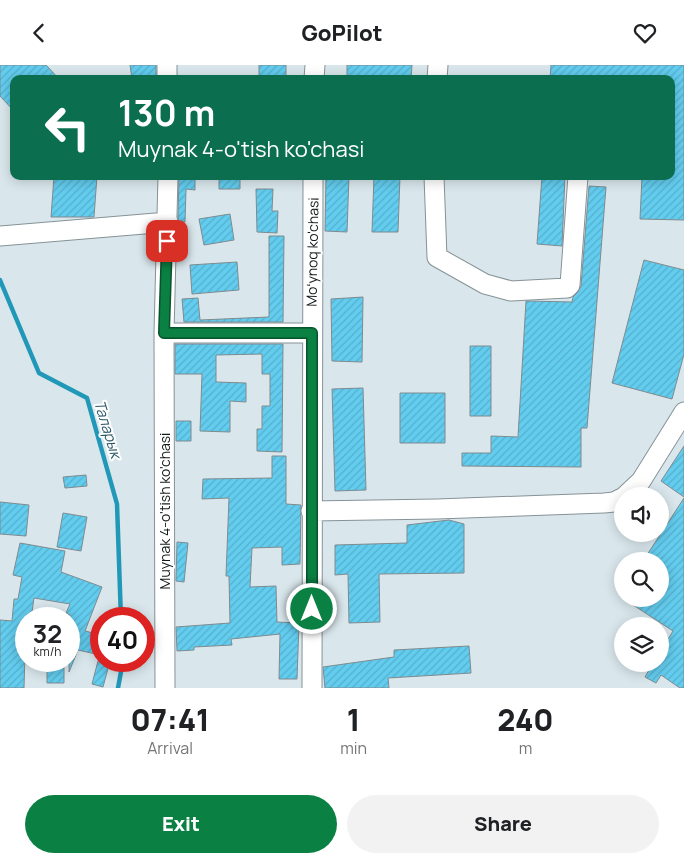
<!DOCTYPE html>
<meta charset="utf-8">
<style>
:root{--surface:#fff;--page:#f2f2f2;--text:#202124;--muted:#757577;--accent:#0b8043}
body{margin:0;font-family:Manrope,sans-serif;background:var(--page);color:var(--text);height:100vh;display:flex;flex-direction:column;font-size:19px;white-space:nowrap}
*{box-sizing:border-box;margin:0}
p{font-size:16px;color:var(--muted)}
.icon{flex:none;width:28px;height:28px;fill:none;stroke:currentColor;stroke-width:2;stroke-linecap:round;stroke-linejoin:round}
.map{position:relative;height:623px;overflow:hidden}
.drawer{display:flex;flex-direction:column;background:var(--surface);flex:1}
.drawer>*{flex:none}
.guide{position:absolute;left:10px;top:10px;width:665px;height:105px;border-radius:10px;box-shadow:0 2px 12px #0003;background:#0b6e4f;color:#fff;overflow:hidden}
.controls{position:absolute;left:614px;top:422px;display:grid;gap:10px}
.controls a{display:grid;place-items:center;width:55px;height:55px;border-radius:50%;background:var(--surface);box-shadow:0 2px 12px #0003;font-size:25px}
.speed{position:absolute;left:15px;top:542px;display:flex;gap:10px;font-size:25px;font-weight:700;text-align:center}
.speed>*{display:grid;place-content:center;width:65px;height:65px;border-radius:50%;background:var(--surface);box-shadow:0 2px 12px #0003;line-height:1}
.speed small{font-size:12px;font-weight:400}
.speed .limit{border:8px solid #d22;background:#fff;color:#111}
.pin{position:absolute;display:grid;place-items:center;width:42px;height:42px;color:#fff;margin:-21px;border-radius:10px;box-shadow:0 2px 8px #0006}
.me{position:absolute;width:55px;margin:-28px;rotate:0deg;stroke-linejoin:round;filter:drop-shadow(0 0 4px #0008)}
.turn{display:flex;align-items:center;gap:18px;height:105px;padding:0 25px;font-size:22px}
.turn .icon{width:65px;height:65px;stroke-width:2.5}
.turn b{display:block;font-size:35px;line-height:42px}
.eta{display:flex;justify-content:space-evenly;align-items:center;height:85px;text-align:center}
.eta b{font-size:30px;font-weight:800;line-height:35px}
.primary-button{display:flex;gap:10px;margin-top:auto;padding:10px 25px}
.primary-button a{flex:1;height:58px;border-radius:30px;background:var(--accent);color:#fff;font-size:20px;font-weight:800;line-height:58px;text-align:center}
.primary-button a+a{background:var(--page);color:var(--text)}
header{display:flex;justify-content:space-between;align-items:center;height:65px;padding:0 25px;background:var(--surface);font-size:22px;font-weight:800}
.map>svg:first-child{display:block}
</style>
<header><svg class="icon" aria-label="back" viewBox="0 0 24 24"><path d="M15 5l-7 7 7 7"/></svg>GoPilot<svg class="icon" aria-label="heart" viewBox="0 0 24 24"><path d="M12 20l-8-8c-3-5 5-10 8-4 3-6 11-1 8 4z"/></svg></header>
<div class="map">
<svg width="684" height="623" viewBox="0 0 684 623">
<defs>
<pattern id="building-hatch" width="6" height="6" patternUnits="userSpaceOnUse" patternTransform="scale(1.25)"><rect width="6" height="6" fill="#63cdef"/><path d="M-1 1l2-2M0 6l6-6M5 7l2-2" fill="none" stroke="#55afcc"/></pattern>
</defs>
<rect width="100%" height="100%" fill="#d9e7ec"/>
<g fill="none" stroke-linecap="round" stroke-linejoin="round">
<path stroke="#2298b9" stroke-width="4.5" d="M0,215L39,308L87,333L117,439L121,554
M118,623L123,596"/>
</g>
<path fill="url(#building-hatch)" stroke="#7e8b8f" d="M0,0H46L59,14H14V46L0,31Z
M130,0H156V14H132Z
M259,0H286V14H259Z
M347,0H412L411,14H347Z
M551,0H684V155L640,154L642,111H671V14H550Z
M54,111H97L94,152H51Z
M179,111H195V125L186,124L185,157H179L178,153Z
M219,111H240V124H219Z
M326,111H349L347,167L325,166Z
M374,111H400L398,167H372Z
M542,111H565L562,181L537,179Z
M589,121L606,122L587,363H581V402L462,401V388H491V371L518,372L526,236L572,237L573,232L578,227L581,221Z
M256,124H273L272,146H278L277,168L257,167Z
M230,149L234,175L204,180L199,154Z
M269,171H284L283,257H184L182,234L198,233L200,255L269,252Z
M644,195L684,205V289L672,334L612,318Z
M237,197L239,225L192,229L190,200Z
M363,232L362,297L332,296L331,234Z
M175,279H283L282,387L257,386V364H262V341H270V309H262V289L216,290V317L246,318V337L230,336V367L200,366L202,309H175Z
M470,281H491V351H470Z
M363,323L366,425L335,426L332,324Z
M400,328H445V378H400Z
M176,356H191V376H176Z
M684,381V432L661,416Z
M272,391H286V439L301,440L300,499L282,500V482L252,483L250,522L276,521L277,557L299,558L297,614H279L280,569L231,574L232,580L194,582V585L177,586L176,562L230,558L229,511H226L229,433L202,434L203,414L272,413Z
M86,410L87,421L65,423L63,412Z
M684,433V623H680L661,610L656,618L645,612L650,603L643,599H660V587L673,566L624,534H660V496H643Z
M0,437L29,440L26,471L0,469Z
M63,448L87,452L81,486L57,482Z
M449,455L464,459V508L379,509L380,557L349,558L348,509L335,510V480L407,478V460Z
M177,477L188,478L184,517L176,516Z
M20,478L65,486L61,507L102,522L85,566L101,570V582L100,590L78,585L69,607L70,550L66,548L70,539L34,533L31,554H26L24,623H0V555L12,556L14,534H18L22,512L13,510Z
M469,581L471,608L388,613L389,623H325L323,602L394,592V585Z
M47,596H64V618H47Z
M98,596H110L103,622L92,619Z"/>
<g fill="none" stroke-linecap="round" stroke-linejoin="round">
<g stroke="#869297" stroke-width="21">
<path id="minor" d="M167,0V14
M314,14L315,0
M437,14L438,0
M434,111L437,192L485,219L511,226L567,223L570,220L578,111
M0,171L168,157
M164,268H312
M625,431L641,416L684,347
M311,446L437,444L604,438L614,437L622,433
M165,623L164,268L168,111
M312,623L313,111"/>
</g>
<use href="#minor" stroke="#fff" stroke-width="19"/>
</g>
<g fill="none" stroke-linecap="round" stroke-linejoin="round">
<g stroke="#07532c" stroke-width="12">
<path id="route" d="M167,176L164,268H312V544"/>
</g>
<use href="#route" stroke="#0b8043" stroke-width="9"/>
</g>
<g text-anchor="middle" dominant-baseline="central" stroke-width="4" stroke-linejoin="round" paint-order="stroke">
<g font-size="14" fill="#13181a" stroke="#fff">
<text transform="translate(312 187) rotate(-89)">Moʻynoq ko'chasi</text>
<text transform="translate(164 446) rotate(-90)">Muynak 4-o'tish ko'chasi</text>
</g>
<g font-size="15" font-style="italic" fill="#2d5a69" stroke="#fff">
<text transform="translate(108 364) rotate(73)">Таларык</text>
</g>
</g>
</svg>
<div class="controls">
<a><svg class="icon" aria-label="sound" viewBox="0 0 24 24"><path d="M4 9h4l5-4v14l-5-4H4zM17 9q2 3 0 6"/></svg></a>
<a><svg class="icon" aria-label="search" viewBox="0 0 24 24"><circle cx="10" cy="10" r="6"/><path d="M15 15l6 6"/></svg></a>
<a><svg class="icon" aria-label="layers" viewBox="0 0 24 24"><path d="M12 4l9 5-9 5-9-5zM3 14l9 5 9-5"/></svg></a>
</div>
<div class="speed"><div>32<small>km/h</small></div><div class="limit">40</div></div>
<div class="pin" style="left:167px;top:176px;background:#d93025"><svg class="icon" aria-label="arrive" viewBox="0 0 24 24"><path d="M6 21V4h12l-3 4 3 4H6"/></svg></div>
<svg class="me" style="left:312px;top:544px" viewBox="-20 -20 40 40"><circle r="17" fill="#0b8043" stroke="#fff" stroke-width="3"/><path d="M0-11L8 9 0 5-8 9z" fill="#fff"/></svg>
<div class="guide">
<div class="turn"><svg class="icon" aria-label="left" viewBox="0 0 24 24"><path d="M17 20v-9H6M10 6l-5 5 5 5"/></svg><div><b>130 m</b>Muynak 4-o'tish ko'chasi</div></div>
</div>
</div>
<section class="drawer">
<div class="eta">
<div><b>07:41</b><p>Arrival</p></div>
<div><b>1</b><p>min</p></div>
<div><b>240</b><p>m</p></div>
</div>
<div class="primary-button"><a>Exit</a><a>Share</a></div>
</section>
